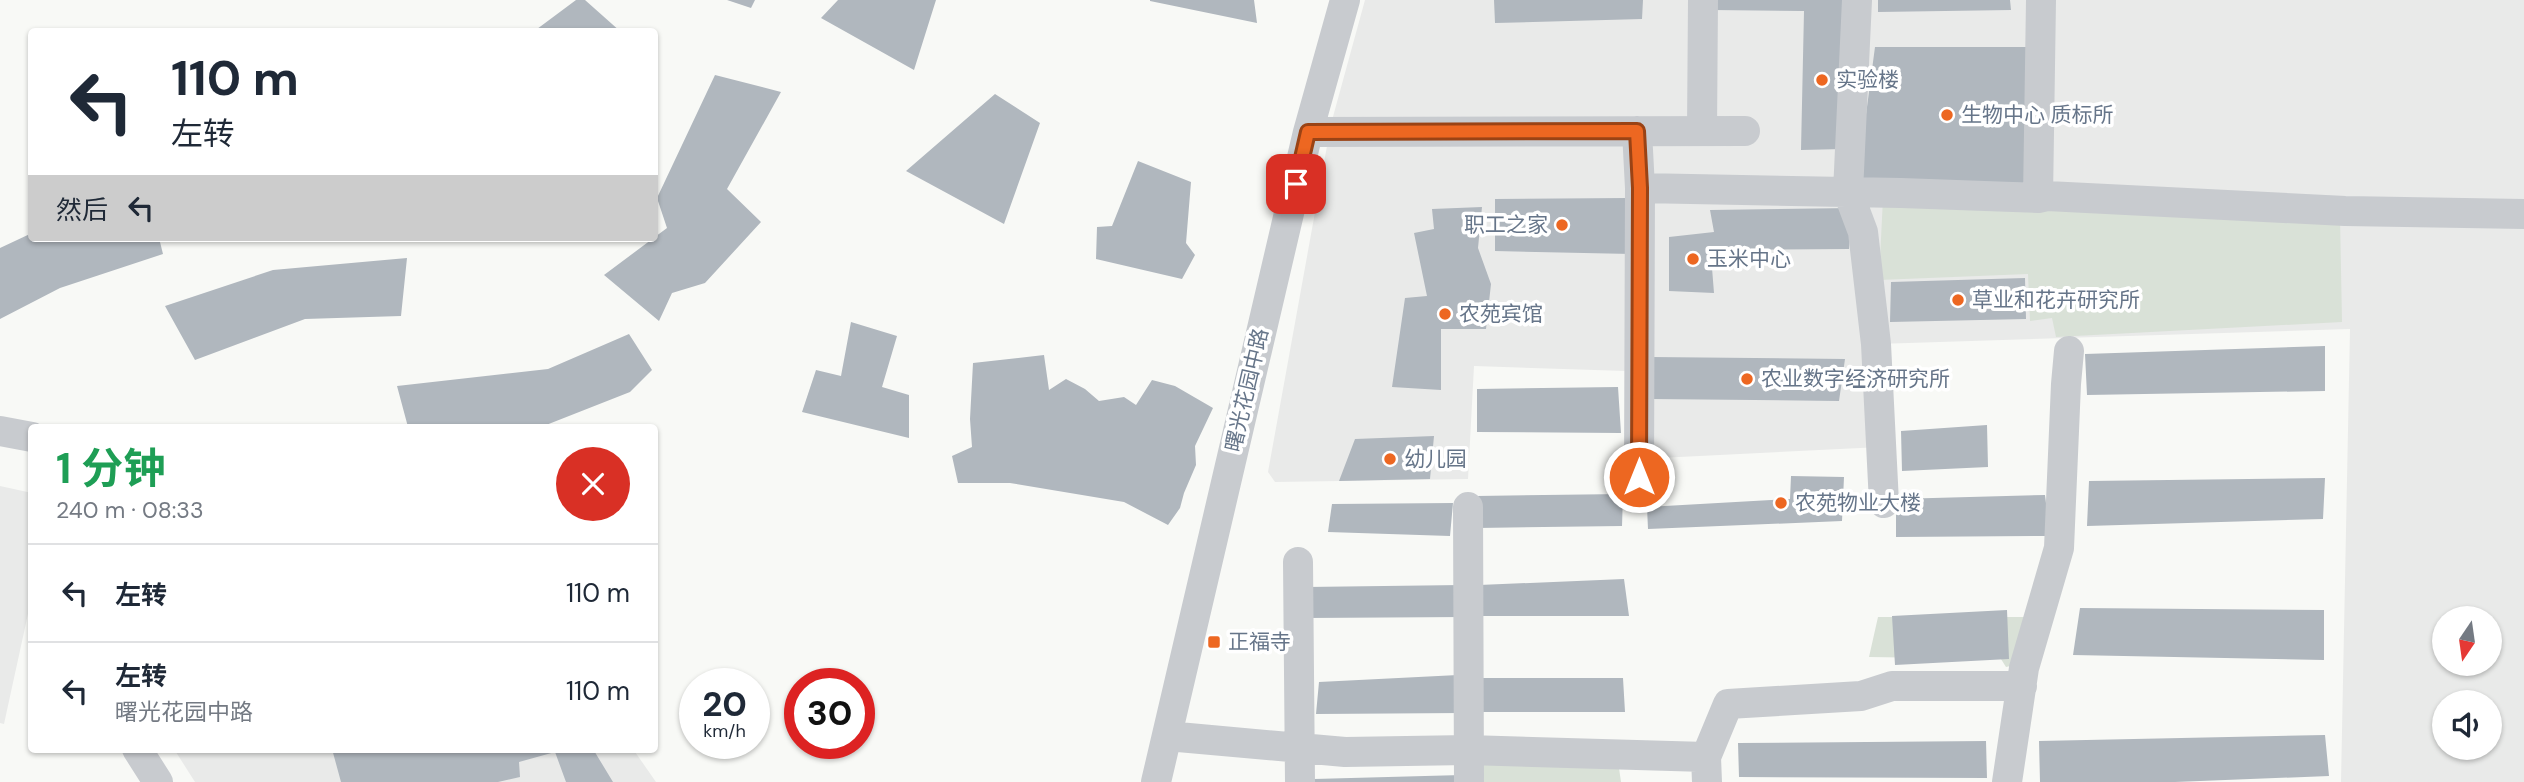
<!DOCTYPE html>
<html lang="zh">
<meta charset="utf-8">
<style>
:root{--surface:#fff;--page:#f6f6f7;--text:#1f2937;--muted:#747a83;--line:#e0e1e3}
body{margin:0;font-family:"DM Sans","Noto Sans SC",sans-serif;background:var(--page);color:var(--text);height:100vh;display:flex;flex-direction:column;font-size:26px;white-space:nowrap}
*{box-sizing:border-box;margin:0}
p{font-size:23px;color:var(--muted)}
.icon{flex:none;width:38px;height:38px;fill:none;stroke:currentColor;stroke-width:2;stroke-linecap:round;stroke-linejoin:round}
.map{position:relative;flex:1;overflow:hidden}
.drawer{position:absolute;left:28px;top:424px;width:630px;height:329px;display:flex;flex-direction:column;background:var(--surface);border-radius:7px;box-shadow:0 2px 5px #0004}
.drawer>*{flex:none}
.guide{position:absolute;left:28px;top:28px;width:630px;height:214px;border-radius:7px;box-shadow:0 2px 5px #0004;background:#fff;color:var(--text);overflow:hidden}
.needle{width:46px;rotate:193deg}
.tools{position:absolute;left:2432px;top:606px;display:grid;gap:14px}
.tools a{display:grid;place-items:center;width:70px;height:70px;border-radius:50%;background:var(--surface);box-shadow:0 2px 5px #0004;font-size:35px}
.speed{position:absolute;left:679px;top:668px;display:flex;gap:14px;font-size:35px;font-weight:700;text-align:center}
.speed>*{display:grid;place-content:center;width:91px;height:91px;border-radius:50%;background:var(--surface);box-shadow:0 2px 5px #0004;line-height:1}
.speed small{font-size:18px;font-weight:400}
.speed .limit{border:10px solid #d22;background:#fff;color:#111}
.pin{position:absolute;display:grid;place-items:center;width:60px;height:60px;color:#fff;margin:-30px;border-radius:14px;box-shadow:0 4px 10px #0006}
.me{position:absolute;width:77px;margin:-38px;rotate:0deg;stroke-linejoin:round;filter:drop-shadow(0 0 5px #0008)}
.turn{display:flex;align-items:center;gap:24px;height:147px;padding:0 28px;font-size:32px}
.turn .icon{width:91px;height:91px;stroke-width:2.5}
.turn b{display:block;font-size:49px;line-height:60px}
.then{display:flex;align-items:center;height:66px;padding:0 28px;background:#0003;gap:14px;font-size:26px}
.round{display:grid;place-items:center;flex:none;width:74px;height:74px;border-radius:37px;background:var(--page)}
.head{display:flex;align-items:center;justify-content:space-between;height:119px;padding:0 28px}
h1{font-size:42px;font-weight:700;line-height:52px;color:#1e9e55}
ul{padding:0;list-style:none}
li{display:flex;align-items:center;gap:21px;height:98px;padding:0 28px;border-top:2px solid var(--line)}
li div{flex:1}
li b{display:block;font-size:26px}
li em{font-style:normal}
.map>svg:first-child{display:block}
</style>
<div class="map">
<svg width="2524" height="782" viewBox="0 0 2524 782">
<rect width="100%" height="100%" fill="#f8f9f6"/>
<path fill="#e9eae9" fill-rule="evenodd" d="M1365,0H2524V782H2341L2350,329L1877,344L1881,447L1639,459L1626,371L1474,366L1468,479L1275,482L1268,472L1331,124ZM2445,618H2490V663H2445ZM2445,702H2490V747H2445Z
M0,486L32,493L31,600L4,724L0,723Z
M174,749H633L656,782H195Z"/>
<path fill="#d9e1d7" d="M1883,198L2340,217L2342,322L2056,337L2052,318L2030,321L2028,274L1879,280Z
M1878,617H2030L2024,663L2006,667L2001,659L1869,657Z
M1478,759L1618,761L1621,782H1479Z"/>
<path fill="#b0b7be" d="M576,0H585L621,32H533Z
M727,0H755L751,8Z
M838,0H936L914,70L821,18Z
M1150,0H1254L1257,23L1150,1Z
M1494,0H1643L1642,19L1495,23Z
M1711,0H1843V149L1801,150L1804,11L1712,10Z
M1878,0H2010L2011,10L1878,12Z
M1875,47H2026L2030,183L1857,182Z
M715,75L781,92L727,189L761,222L705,283L672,293L659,321L604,275L667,228L657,198Z
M995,94L1040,123L1004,224L906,171Z
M1138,161L1191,182L1186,243L1195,255L1182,279L1096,259L1097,227L1112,226Z
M1628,198L1632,254L1495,251V199Z
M1482,207L1478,248L1491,284L1486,329H1441V390L1392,387L1405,298L1427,296L1414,233L1434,229L1432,209Z
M1852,208L1849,249L1720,250L1712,268L1714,293L1669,291V237L1714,232L1710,210Z
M32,233V238H159L163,254L60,288L0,319V248Z
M407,258L401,316L305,319L195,360L165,306L273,270Z
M2025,278L2026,319L1890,322L1891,282Z
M851,322L897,336L882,387L909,395V438L802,412L816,370L841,376Z
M629,334L652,370L630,392L541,427H408L397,386L548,369Z
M2325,346V391L2087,395L2085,354Z
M1044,355L1049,390L1066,379L1085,389L1099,401L1124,397L1136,405L1152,380L1175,386L1213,408L1195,446L1196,465L1184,493L1180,508L1168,525L1124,502L1010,483H958L952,456L972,447L970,419L973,363Z
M1651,357L1845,359L1839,401L1651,399Z
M1618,387L1621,433L1477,432V389Z
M1987,425L1988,467L1902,471L1901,431Z
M1434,436L1430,479L1339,481L1355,439Z
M1791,476L1844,477L1842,521L1648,529L1647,507L1790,499Z
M2325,478L2323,519L2087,526L2089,481Z
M1623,494L1622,526L1477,528V496Z
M2045,495L2050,536L1896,537V499Z
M1453,503L1450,536L1328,532L1332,504Z
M1624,579L1629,616H1481L1479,585Z
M1462,585L1465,617L1305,618L1306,587Z
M2080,608L2324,610V660L2073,655Z
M2007,610L2009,659L1895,665L1892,616Z
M1458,675L1463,713L1316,714L1319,682Z
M1480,678H1623L1625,712H1480Z
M2325,735L2329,776L2175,782H2040L2039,741Z
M1986,741L1987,778L1739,777L1738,743Z
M332,749H593L613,782H566L555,752L519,762L520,777L498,782H341Z
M1462,775L1463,782H1314V779Z"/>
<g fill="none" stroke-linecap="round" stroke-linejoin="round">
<path stroke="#c8cbcf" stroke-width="30" d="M1857,0L1848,192L1863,232L1876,344L1884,503
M1637,131L1640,188L1901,193L2038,198L2047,196L2345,211L2524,214
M1702,131L1703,0
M1308,132L1745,131
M2038,198L2041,0
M0,431L32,437
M1639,477L1640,188
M1468,507L1469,782
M1298,562L1300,782
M1167,736L1345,752L1468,750L1706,757L1707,782
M137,749L158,782
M1706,757L1728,704L1861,696L1892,686H2022
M1156,782L1308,132L1345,0
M2007,782L2024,668L2059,548L2066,384L2069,351"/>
</g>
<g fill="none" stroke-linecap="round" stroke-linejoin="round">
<g stroke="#9a4315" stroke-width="18">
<path id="route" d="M1296,184L1308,132L1637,131L1640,188L1639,477"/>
</g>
<use href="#route" stroke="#ed6721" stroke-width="12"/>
</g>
<g fill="#ed6721" stroke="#fff" stroke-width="2.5">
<circle cx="1822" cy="80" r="7"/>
<circle cx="1947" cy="115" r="7"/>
<circle cx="1562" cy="225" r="7"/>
<circle cx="1693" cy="259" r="7"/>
<circle cx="1958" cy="300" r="7"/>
<circle cx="1445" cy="314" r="7"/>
<circle cx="1747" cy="379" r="7"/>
<circle cx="1390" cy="459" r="7"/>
<circle cx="1781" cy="503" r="7"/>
<rect x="1207" y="635" width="14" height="14" rx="3.5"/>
</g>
<g text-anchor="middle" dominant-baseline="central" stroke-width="7" stroke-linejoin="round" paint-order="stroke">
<g font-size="21" fill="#667589" stroke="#fff" text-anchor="start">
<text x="1836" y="80">实验楼</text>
<text x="1961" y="115">生物中心 质标所</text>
<text x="1548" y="225" text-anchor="end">职工之家</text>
<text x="1707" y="259">玉米中心</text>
<text x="1972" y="300">草业和花卉研究所</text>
<text x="1459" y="314">农苑宾馆</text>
<text x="1761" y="379">农业数字经济研究所</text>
<text x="1404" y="459">幼儿园</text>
<text x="1795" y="503">农苑物业大楼</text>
<text x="1228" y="642">正福寺</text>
</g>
<g font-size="21" fill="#667589" stroke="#fff">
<text transform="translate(1247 390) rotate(-77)">曙光花园中路</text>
</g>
</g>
</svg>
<div class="tools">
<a><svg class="needle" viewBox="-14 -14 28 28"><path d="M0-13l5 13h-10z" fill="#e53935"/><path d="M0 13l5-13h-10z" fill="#747a83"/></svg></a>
<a><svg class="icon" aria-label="sound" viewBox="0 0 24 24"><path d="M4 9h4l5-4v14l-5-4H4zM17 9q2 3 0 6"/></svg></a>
</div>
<div class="speed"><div>20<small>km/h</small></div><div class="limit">30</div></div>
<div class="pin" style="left:1296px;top:184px;background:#d93025"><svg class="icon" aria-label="arrive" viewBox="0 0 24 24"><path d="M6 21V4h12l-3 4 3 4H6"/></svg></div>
<svg class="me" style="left:1639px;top:477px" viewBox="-20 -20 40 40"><circle r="17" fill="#ed6721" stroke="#fff" stroke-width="3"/><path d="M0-11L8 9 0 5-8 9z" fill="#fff"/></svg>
<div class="guide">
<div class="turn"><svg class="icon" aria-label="left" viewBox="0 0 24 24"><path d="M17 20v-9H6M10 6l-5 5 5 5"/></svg><div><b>110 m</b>左转</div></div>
<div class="then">然后<svg class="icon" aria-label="left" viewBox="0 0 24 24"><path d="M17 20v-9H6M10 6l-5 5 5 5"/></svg></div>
</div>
<section class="drawer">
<div class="head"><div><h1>1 分钟</h1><p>240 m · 08:33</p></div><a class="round" style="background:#d93025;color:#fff"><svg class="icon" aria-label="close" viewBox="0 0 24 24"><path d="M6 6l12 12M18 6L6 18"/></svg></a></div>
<ul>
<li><svg class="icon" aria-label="left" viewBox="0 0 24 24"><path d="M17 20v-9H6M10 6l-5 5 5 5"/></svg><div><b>左转</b></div><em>110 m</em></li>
<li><svg class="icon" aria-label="left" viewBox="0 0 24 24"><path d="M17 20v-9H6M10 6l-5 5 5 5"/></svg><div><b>左转</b><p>曙光花园中路</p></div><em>110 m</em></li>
</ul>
</section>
</div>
